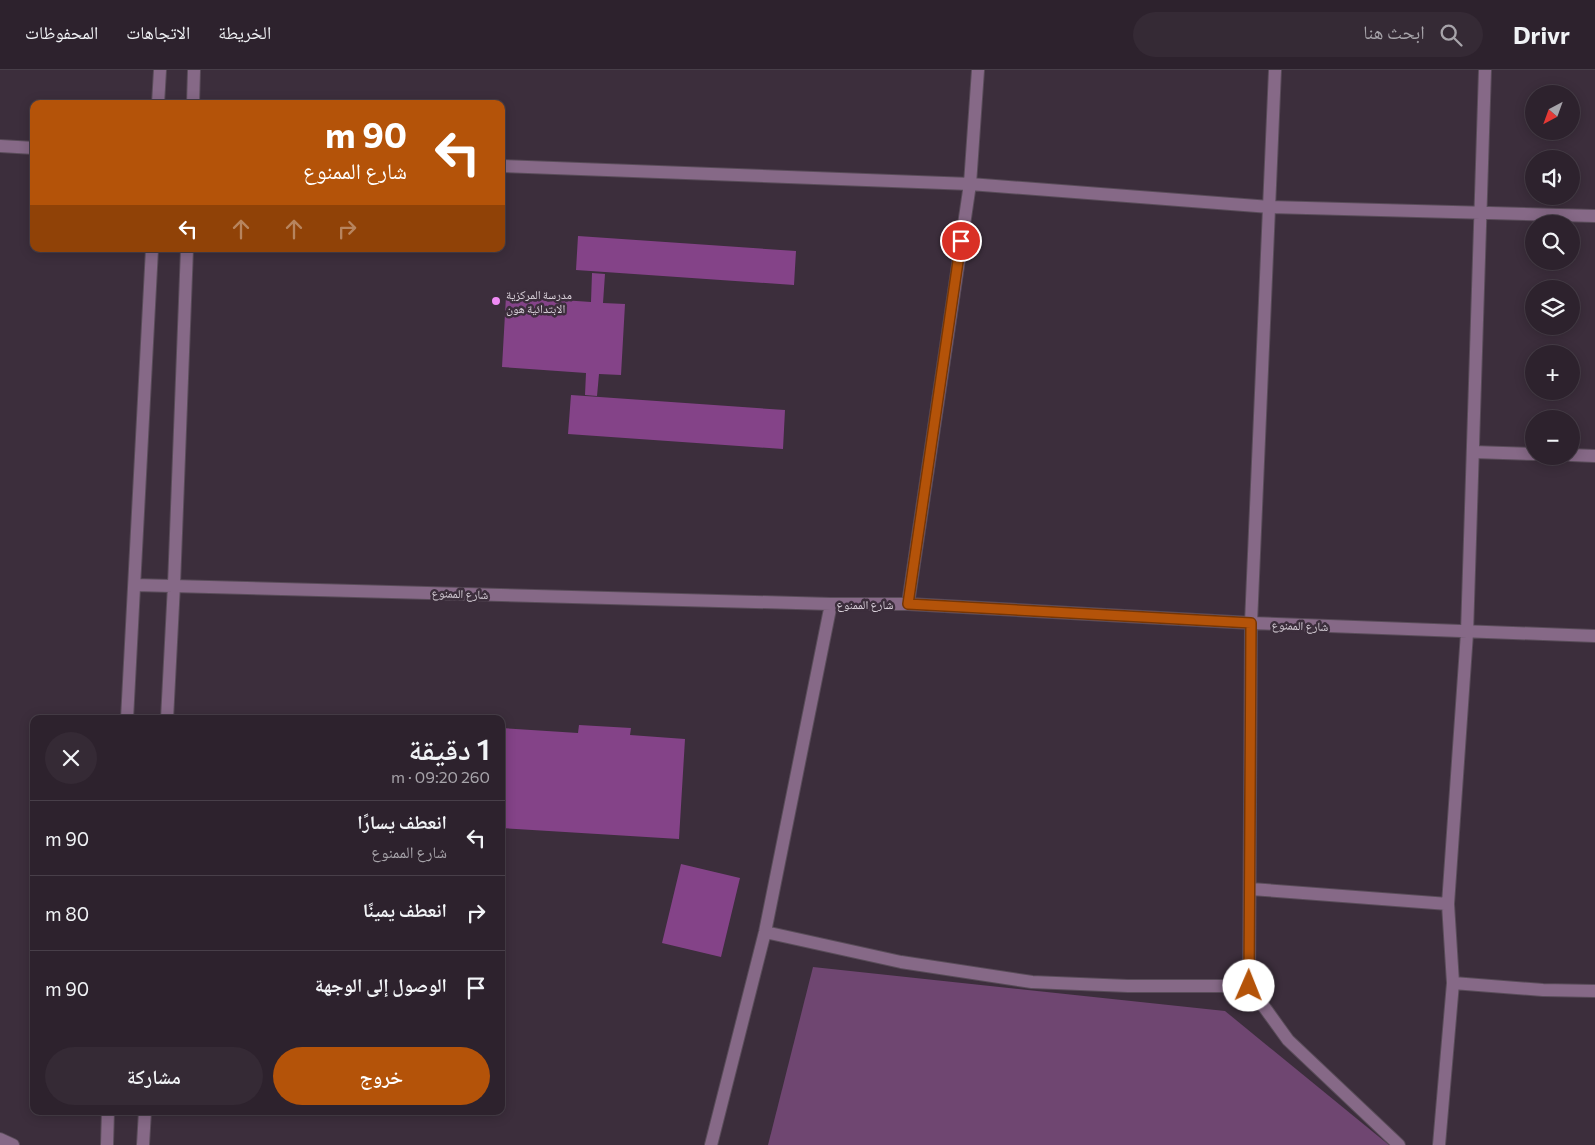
<!DOCTYPE html>
<html lang="ar">
<meta charset="utf-8">
<style>
:root{--surface:#2d222d;--page:#352a35;--text:#f1f3f6;--muted:#a7a4aa;--line:#483f49;--accent:#b45309}
body{margin:0;font-family:Commissioner,"Noto Naskh Arabic",sans-serif;background:var(--page);color:var(--text);direction:rtl;height:100vh;display:flex;flex-direction:column;font-size:19px;white-space:nowrap}
*{box-sizing:border-box;margin:0}
p{font-size:16px;color:var(--muted)}
.icon{flex:none;width:28px;height:28px;fill:none;stroke:currentColor;stroke-width:2;stroke-linecap:round;stroke-linejoin:round}
.map{position:relative;flex:1;overflow:hidden;direction:ltr}
.sheet{position:absolute;left:30px;top:645px;width:475px;height:400px;display:flex;flex-direction:column;background:var(--surface);border-radius:10px;box-shadow:0 2px 12px #0003,0 0 0 1px var(--line);direction:rtl}
.sheet>*{flex:none}
.hud{position:absolute;left:30px;top:30px;width:475px;height:152px;border-radius:10px;box-shadow:0 2px 12px #0003,0 0 0 1px var(--line);direction:rtl;background:#b45309;color:#fff;overflow:hidden}
.needle{width:32px;rotate:221deg}
.controls{position:absolute;left:1525px;top:15px;display:grid;gap:10px}
.controls a{display:grid;place-items:center;width:55px;height:55px;border-radius:50%;background:var(--surface);box-shadow:0 2px 12px #0003,0 0 0 1px var(--line);font-size:25px}
.pin{position:absolute;display:grid;place-items:center;width:42px;height:42px;color:#fff;margin:-21px;border:2px solid #fff;border-radius:50%;box-shadow:0 1px 5px #0007}
.me{position:absolute;width:55px;margin:-28px;rotate:1deg;stroke-linejoin:round;filter:drop-shadow(0 0 4px #0008)}
.turn{display:flex;align-items:center;gap:18px;height:105px;padding:0 15px;font-size:22px}
.turn .icon{width:65px;height:65px;stroke-width:2.5}
.turn b{display:block;font-size:35px;line-height:42px}
.lanes{display:flex;align-items:center;height:48px;padding:0 15px;background:#0003;justify-content:center;gap:25px;direction:ltr}
.lanes .off{opacity:.35}
.round{display:grid;place-items:center;flex:none;width:52px;height:52px;border-radius:26px;background:var(--page)}
.headline{display:flex;align-items:center;justify-content:space-between;height:85px;padding:0 15px}
h1{font-size:30px;font-weight:600;line-height:38px}
.action{display:flex;gap:10px;margin-top:auto;padding:10px 15px}
.action a{flex:1;height:58px;border-radius:30px;background:var(--accent);color:#fff;font-size:20px;font-weight:600;line-height:58px;text-align:center}
.action a+a{background:var(--page);color:var(--text)}
ul{padding:0;list-style:none}
li{display:flex;align-items:center;gap:15px;height:75px;padding:0 15px;border-top:1px solid var(--line)}
li div{flex:1}
li b{display:block;font-size:19px}
li em{font-style:normal}
header{display:flex;align-items:center;gap:30px;box-sizing:border-box;height:70px;padding:0 25px;background:var(--surface);border-bottom:1px solid var(--line)}
header strong{font-size:24px}
nav{display:flex;gap:28px;margin-inline-start:auto;font-size:18px}
.search{width:350px;height:45px;background:var(--page);display:flex;align-items:center;gap:12px;box-sizing:border-box;padding:0 18px;border-radius:28px;color:var(--muted);font-size:19px}
.map>svg:first-child{display:block}
</style>
<header>
<strong>Drivr</strong>
<div class="search"><svg class="icon" aria-label="search" viewBox="0 0 24 24"><circle cx="10" cy="10" r="6"/><path d="M15 15l6 6"/></svg>ابحث هنا</div>
<nav><a>الخريطة</a><a>الاتجاهات</a><a>المحفوظات</a></nav>
</header>
<div class="map">
<svg width="1595" height="1075" viewBox="0 0 1595 1075">
<rect width="100%" height="100%" fill="#3c2e3c"/>
<path fill="#6f4671" d="M813,897L1225,941L1389,1075H768Z"/>
<path fill="#844388" d="M578,166L796,181L794,215L576,200Z
M592,203L605,204L603,233L625,234L621,305L599,304L597,326L585,325L586,303L502,297L506,226L591,232Z
M571,325L785,340L783,379L568,364Z
M579,655L631,658L630,665L685,669L679,769L501,758V658L578,663Z
M681,794L740,808L721,887L662,873Z"/>
<g fill="none" stroke-linecap="round" stroke-linejoin="round">
<g stroke="#594c59" stroke-width="14">
<path id="minor" d="M1275,0L1251,553L1249,916L1288,970L1399,1075
M158,34L160,0
M193,34L194,0
M0,76L34,78
M501,96L970,114L1270,137L1595,146
M1473,382L1534,384
M1571,385L1595,386
M135,515L831,534H908L1251,553L1595,566
M908,534L970,114L978,0
M127,649L152,179
M167,649L174,515L187,179
M1251,819L1448,834
M765,862L901,892L1032,912L1128,916H1249
M1453,913L1543,920L1595,921
M0,1069L13,1075
M107,1075L108,1041
M143,1075L145,1041
M711,1075L765,862L831,534
M1439,1075L1453,913L1448,834L1467,563L1485,0"/>
</g>
<use href="#minor" stroke="#866987" stroke-width="12"/>
</g>
<g fill="none" stroke-linecap="round" stroke-linejoin="round">
<g stroke="#753606" stroke-width="12">
<path id="route" d="M961,171L908,534L1251,553L1249,916"/>
</g>
<use href="#route" stroke="#b45309" stroke-width="9"/>
</g>
<circle fill="#f08bf5" stroke="#3c2e3c" stroke-width="2" cx="496" cy="231" r="5"/>
<g text-anchor="middle" dominant-baseline="central" stroke-width="5" stroke-linejoin="round" paint-order="stroke">
<g font-size="12" fill="#dcd4dd" stroke="#3c2e3c" text-anchor="start">
<text x="506" y="224">مدرسة المركزية<tspan x="506" dy="14">الابتدائية هون</tspan></text>
</g>
<g font-size="12" fill="#dcd4dd" stroke="#3c2e3c">
<text transform="translate(460 523) rotate(2)">شارع الممنوع</text>
<text x="865" y="534">شارع الممنوع</text>
<text transform="translate(1300 555) rotate(2)">شارع الممنوع</text>
</g>
</g>
</svg>
<div class="controls">
<a><svg class="needle" viewBox="-14 -14 28 28"><path d="M0-13l5 13h-10z" fill="#e53935"/><path d="M0 13l5-13h-10z" fill="#a7a4aa"/></svg></a>
<a><svg class="icon" aria-label="sound" viewBox="0 0 24 24"><path d="M4 9h4l5-4v14l-5-4H4zM17 9q2 3 0 6"/></svg></a>
<a><svg class="icon" aria-label="search" viewBox="0 0 24 24"><circle cx="10" cy="10" r="6"/><path d="M15 15l6 6"/></svg></a>
<a><svg class="icon" aria-label="layers" viewBox="0 0 24 24"><path d="M12 4l9 5-9 5-9-5zM3 14l9 5 9-5"/></svg></a>
<a>+</a>
<a>−</a>
</div>
<div class="pin" style="left:961px;top:171px;background:#d93025"><svg class="icon" aria-label="arrive" viewBox="0 0 24 24"><path d="M6 21V4h12l-3 4 3 4H6"/></svg></div>
<svg class="me" style="left:1249px;top:916px" viewBox="-20 -20 40 40"><circle r="19" fill="#fff"/><path d="M0-13L10 11 0 6-10 11z" fill="#b45309"/></svg>
<div class="hud">
<div class="turn"><svg class="icon" aria-label="left" viewBox="0 0 24 24"><path d="M17 20v-9H6M10 6l-5 5 5 5"/></svg><div><b>90 m</b>شارع الممنوع</div></div>
<div class="lanes"><svg class="icon" aria-label="left" viewBox="0 0 24 24"><path d="M17 20v-9H6M10 6l-5 5 5 5"/></svg><svg class="icon off" aria-label="ahead" viewBox="0 0 24 24"><path d="M12 20V5M6 11l6-6 6 6"/></svg><svg class="icon off" aria-label="ahead" viewBox="0 0 24 24"><path d="M12 20V5M6 11l6-6 6 6"/></svg><svg class="icon off" aria-label="right" viewBox="0 0 24 24"><path d="M7 20v-9h11M14 6l5 5-5 5"/></svg></div>
</div>
<section class="sheet">
<div class="headline"><div><h1>1 دقيقة</h1><p>260 m · 09:20</p></div><a class="round"><svg class="icon" aria-label="close" viewBox="0 0 24 24"><path d="M6 6l12 12M18 6L6 18"/></svg></a></div>
<ul>
<li><svg class="icon" aria-label="left" viewBox="0 0 24 24"><path d="M17 20v-9H6M10 6l-5 5 5 5"/></svg><div><b>انعطف يسارًا</b><p>شارع الممنوع</p></div><em>90 m</em></li>
<li><svg class="icon" aria-label="right" viewBox="0 0 24 24"><path d="M7 20v-9h11M14 6l5 5-5 5"/></svg><div><b>انعطف يمينًا</b></div><em>80 m</em></li>
<li><svg class="icon" aria-label="arrive" viewBox="0 0 24 24"><path d="M6 21V4h12l-3 4 3 4H6"/></svg><div><b>الوصول إلى الوجهة</b></div><em>90 m</em></li>
</ul>
<div class="action"><a>خروج</a><a>مشاركة</a></div>
</section>
</div>
